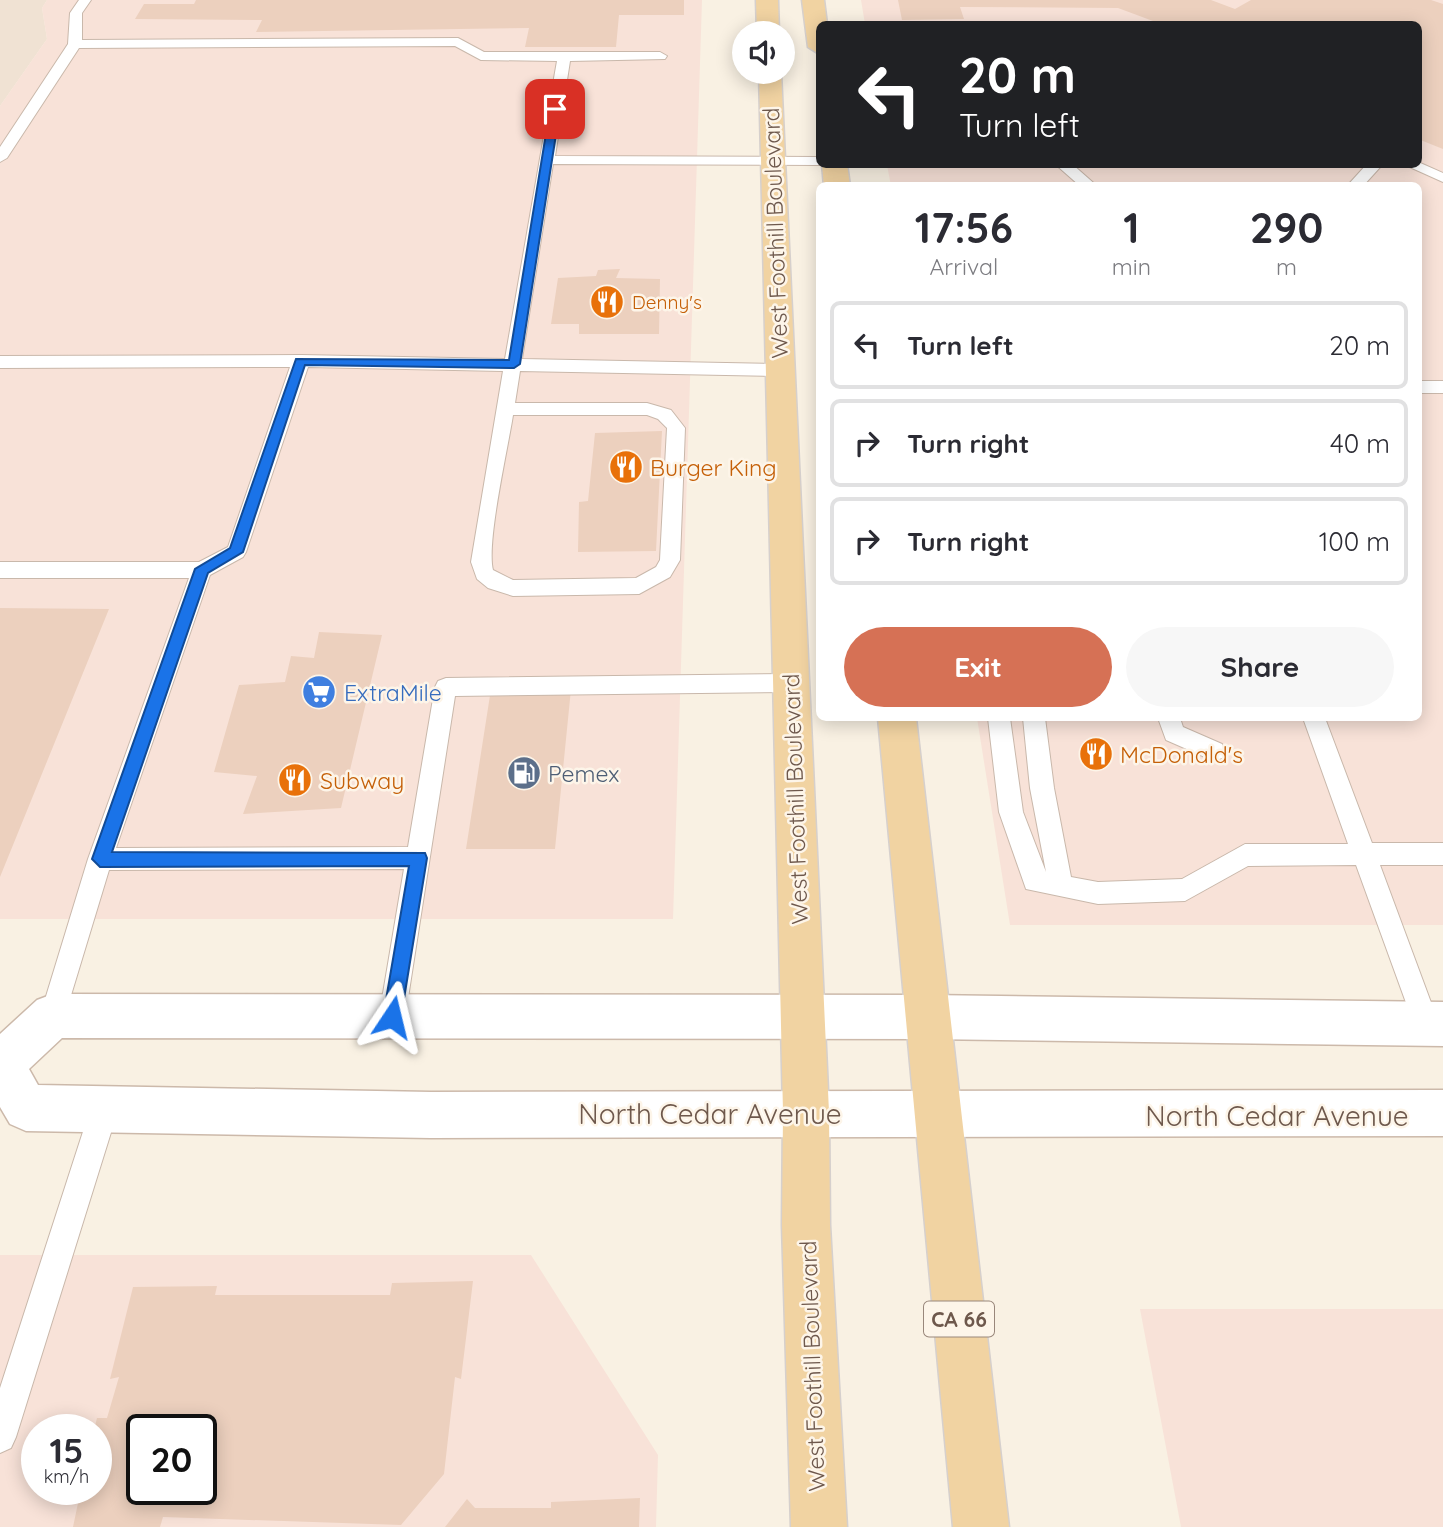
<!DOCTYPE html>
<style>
:root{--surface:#fff;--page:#f7f7f7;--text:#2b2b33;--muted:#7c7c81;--line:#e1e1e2;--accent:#d67155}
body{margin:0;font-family:Quicksand,sans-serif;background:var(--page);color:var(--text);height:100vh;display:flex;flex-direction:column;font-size:26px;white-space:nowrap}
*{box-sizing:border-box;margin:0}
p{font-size:23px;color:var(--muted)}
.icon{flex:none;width:38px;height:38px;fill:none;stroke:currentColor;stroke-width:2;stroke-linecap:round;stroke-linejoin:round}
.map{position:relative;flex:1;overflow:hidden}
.side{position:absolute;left:816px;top:182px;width:606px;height:539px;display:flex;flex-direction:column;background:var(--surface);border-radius:10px;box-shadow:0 4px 18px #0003}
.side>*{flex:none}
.guide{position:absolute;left:816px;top:21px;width:606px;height:147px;border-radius:10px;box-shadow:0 4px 18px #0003;background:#202124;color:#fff;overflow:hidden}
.fabs{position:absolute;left:732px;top:21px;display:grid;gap:14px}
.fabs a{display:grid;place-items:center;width:63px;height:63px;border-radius:50%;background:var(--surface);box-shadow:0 4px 18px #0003;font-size:35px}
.speed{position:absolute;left:21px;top:1414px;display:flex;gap:14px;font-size:35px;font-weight:700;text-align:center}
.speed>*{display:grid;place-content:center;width:91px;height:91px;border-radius:50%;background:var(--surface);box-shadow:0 4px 18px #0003;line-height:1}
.speed small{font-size:18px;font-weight:400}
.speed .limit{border:4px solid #111;border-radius:10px;background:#fff;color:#111}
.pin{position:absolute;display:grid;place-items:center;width:60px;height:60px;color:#fff;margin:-30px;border-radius:14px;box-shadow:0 4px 10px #0006}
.me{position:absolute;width:77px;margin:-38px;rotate:10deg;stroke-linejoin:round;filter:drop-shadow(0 0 5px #0008)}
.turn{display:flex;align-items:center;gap:24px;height:147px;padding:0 28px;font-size:32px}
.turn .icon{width:91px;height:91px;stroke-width:2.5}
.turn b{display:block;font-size:49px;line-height:60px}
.eta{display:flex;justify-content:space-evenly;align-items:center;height:119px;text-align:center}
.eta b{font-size:42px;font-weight:700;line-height:49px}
.primary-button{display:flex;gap:14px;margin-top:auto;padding:14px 28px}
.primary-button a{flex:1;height:80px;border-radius:42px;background:var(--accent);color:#fff;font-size:28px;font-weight:700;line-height:80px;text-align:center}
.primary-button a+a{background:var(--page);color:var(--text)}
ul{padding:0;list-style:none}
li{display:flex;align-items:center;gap:21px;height:88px;margin:0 14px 10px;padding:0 14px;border:4px solid var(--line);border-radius:10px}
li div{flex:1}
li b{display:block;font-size:26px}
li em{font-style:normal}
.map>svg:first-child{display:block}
</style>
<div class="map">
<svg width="1443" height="1527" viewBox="0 0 1443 1527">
<rect width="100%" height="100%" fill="#f9f1e3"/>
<path fill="#f0e2d3" d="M0,0H47L42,8L47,39L0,106Z"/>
<path fill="#f8e2d8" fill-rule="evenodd" d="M47,0H702L673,919H0V106L47,39L42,8Z
M861,0H1443V925H1010L977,718H1418V186H891L887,165L1418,164V24H865Z
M0,1255H531L658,1455L656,1527H0ZM37,1430H96V1489H37ZM142,1430H201V1489H142Z
M1140,1309H1443V1527H1181Z"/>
<path fill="#ecd0be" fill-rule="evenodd" d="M196,0H684V15H619L616,47H525L529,28L256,32L262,20L135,19L144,4H194Z
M898,0H1211L1235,9L1251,0H1431L1443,4V149L1418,139V24H1161L1118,8L960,7L964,19L902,20Z
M620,269L616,278L660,279L659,334H579V324H551L558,278L596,276L598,270Z
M662,431L656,551L578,552L579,502L588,501L595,433Z
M0,608L109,609L0,877Z
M319,632L382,635L341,808L243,814L257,776L214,772L239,685L285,682L291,656L314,658Z
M491,689H571L555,849H466Z
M473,1281L461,1379L455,1377L444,1474L401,1525L163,1517L160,1527H73L81,1489H96L94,1430L97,1418H107L119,1377L110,1379L133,1287L217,1286L215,1295H390L392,1283ZM142,1430H201V1489H142Z
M640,1498L639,1527H445L467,1499L475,1508H551V1502Z"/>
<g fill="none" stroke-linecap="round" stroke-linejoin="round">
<g stroke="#c9b8ab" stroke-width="2">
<path id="service" d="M79,0H91L82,13V40L458,38L484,52H660L667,56L665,59L570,61L555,156L819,157V164H823L819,165L553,164L522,359L780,364L789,370L780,376L520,371L515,403H647L671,410L685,428L680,560L670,577L639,594L513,596L488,588L477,579L471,562L503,371L308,367L246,552L243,557L210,575L116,848L408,847L435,687L438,681L446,678L791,674L799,677L802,683L799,689L791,692L455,696L405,1017L401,1026L392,1030L383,1026L379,1017L404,869L109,870L62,1025L53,1029L44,1025L40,1016L88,859L189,578H0V562H199L228,547L290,367L0,368V356L301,355L505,359L557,61L481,60L455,46L79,48L7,158L0,162V147L68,44L70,13ZM513,415H647L658,419L667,428L660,560L656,567L636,578L513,580L493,570C486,543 508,448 513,415Z
M1418,162L1443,173V182L1403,164H1418Z
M1055,164H1072L1097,186H1080Z
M1367,164H1383L1363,186H1347Z
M1418,381H1443V393H1418Z
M988,718H1010L1023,812L1046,872L1030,788L1023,718H1045L1054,788L1071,877L1098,882L1182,879L1245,844H1348L1303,718H1325L1372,843H1443V865H1380L1439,1024L1435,1033L1426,1037L1417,1033L1356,865L1248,866L1185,901L1098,904L1026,889L999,812Z
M1158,718H1180L1183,727L1222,744L1225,751L1222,758L1214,761L1166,740Z
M104,1096L114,1100L118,1110L16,1437L11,1448L0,1453V1388L90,1110L94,1100Z"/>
</g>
<g stroke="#ccb9aa" stroke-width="3">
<path id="secondary" d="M53,994L927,995L1443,1002V1046L927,1039L62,1038L29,1069L38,1085L431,1092L1443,1090V1136L431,1138L26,1131L10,1124L0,1107V1034L37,1000Z"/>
</g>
<g stroke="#d6d0cd" stroke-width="3">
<path id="primary" d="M756,0H778L779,33H757Z
M802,0H824L827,24H819V54L808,47Z
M759,72H781L829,1112L830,1225L847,1527H791L782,1225L783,1112Z
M822,164H847L850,186H824Z
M878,718H916L1009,1527H953Z"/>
</g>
<use href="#service" fill="#fff" fill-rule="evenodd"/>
<use href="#secondary" fill="#fff" fill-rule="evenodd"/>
<use href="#primary" fill="#f1d3a2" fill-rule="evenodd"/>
</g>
<path fill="#1a73e8" stroke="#114b97" stroke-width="2" d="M555,106L560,109L520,364L514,368L305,365L243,552L208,573L112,852L425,853L427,858L401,1017L399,1023L392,1026L386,1023L383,1017L409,866L100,867L92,859L195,569L230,548L296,359L509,360L550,109Z"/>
<defs>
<g id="restaurant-disc" transform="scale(1.75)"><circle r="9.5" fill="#e8710a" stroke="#fdf5e9"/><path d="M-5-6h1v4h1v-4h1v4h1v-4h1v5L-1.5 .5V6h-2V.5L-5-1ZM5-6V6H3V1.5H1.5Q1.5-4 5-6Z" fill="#fff"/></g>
<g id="supermarket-disc" transform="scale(1.75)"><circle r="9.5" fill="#3f7fe0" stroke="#fdf5e9"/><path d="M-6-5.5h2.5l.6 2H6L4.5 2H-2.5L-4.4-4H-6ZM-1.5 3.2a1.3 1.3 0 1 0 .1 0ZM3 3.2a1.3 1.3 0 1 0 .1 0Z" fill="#fff"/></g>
<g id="fuel-disc" transform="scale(1.75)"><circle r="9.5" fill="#5c6f8a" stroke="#fdf5e9"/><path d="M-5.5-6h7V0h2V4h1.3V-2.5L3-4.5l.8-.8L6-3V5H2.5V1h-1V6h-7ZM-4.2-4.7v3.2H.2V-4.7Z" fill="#fff"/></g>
</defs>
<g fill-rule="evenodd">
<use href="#restaurant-disc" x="607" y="302"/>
<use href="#restaurant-disc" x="626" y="467"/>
<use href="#supermarket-disc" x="319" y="692"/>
<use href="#restaurant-disc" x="1096" y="754"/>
<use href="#fuel-disc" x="524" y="773"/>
<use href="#restaurant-disc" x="295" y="780"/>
</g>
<g text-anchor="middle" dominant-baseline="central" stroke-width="5" stroke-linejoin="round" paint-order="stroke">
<g font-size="19" fill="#c56008" stroke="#fdf5e9" text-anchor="start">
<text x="632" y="302">Denny's</text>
</g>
<rect fill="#fdf5e9" stroke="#99877b" stroke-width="2" x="924" y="1301.5" width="70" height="35" rx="5"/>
<g font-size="21" font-weight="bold" fill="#6e584c">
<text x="959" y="1319">CA 66</text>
</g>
<g font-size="23" fill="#6e584c" stroke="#fdf5e9">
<text transform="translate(775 233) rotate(-92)">West Foothill Boulevard</text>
<text transform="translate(795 799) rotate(-92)">West Foothill Boulevard</text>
<text transform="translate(812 1366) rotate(-92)">West Foothill Boulevard</text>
</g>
<g font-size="23" fill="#c56008" stroke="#fdf5e9" text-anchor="start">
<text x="650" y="467">Burger King</text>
<text x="1120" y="754">McDonald's</text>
<text x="320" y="780">Subway</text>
</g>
<g font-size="23" fill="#366cbe" stroke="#fdf5e9" text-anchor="start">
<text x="344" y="692">ExtraMile</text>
</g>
<g font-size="23" fill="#4e5e75" stroke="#fdf5e9" text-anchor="start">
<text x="548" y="773">Pemex</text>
</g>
<g font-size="28" fill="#6e584c" stroke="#fdf5e9">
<text x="710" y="1113">North Cedar Avenue</text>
<text x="1277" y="1115">North Cedar Avenue</text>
</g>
</g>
</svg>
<div class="fabs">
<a><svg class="icon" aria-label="sound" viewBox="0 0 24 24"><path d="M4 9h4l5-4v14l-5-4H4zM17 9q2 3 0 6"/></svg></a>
</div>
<div class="speed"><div>15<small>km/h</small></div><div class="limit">20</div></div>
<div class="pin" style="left:555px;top:109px;background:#d93025"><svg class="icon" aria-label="arrive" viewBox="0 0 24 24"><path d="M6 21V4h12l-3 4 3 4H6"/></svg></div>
<svg class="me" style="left:392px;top:1017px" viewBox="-20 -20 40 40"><path d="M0-17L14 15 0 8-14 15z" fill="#1a73e8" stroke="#fff" stroke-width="4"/></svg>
<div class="guide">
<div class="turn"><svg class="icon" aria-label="left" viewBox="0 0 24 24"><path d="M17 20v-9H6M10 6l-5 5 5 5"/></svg><div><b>20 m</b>Turn left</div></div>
</div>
<section class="side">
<div class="eta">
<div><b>17:56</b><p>Arrival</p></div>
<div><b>1</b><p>min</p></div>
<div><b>290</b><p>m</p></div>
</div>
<ul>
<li><svg class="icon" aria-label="left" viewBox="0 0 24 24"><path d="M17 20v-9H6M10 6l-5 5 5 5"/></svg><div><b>Turn left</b></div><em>20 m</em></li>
<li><svg class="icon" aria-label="right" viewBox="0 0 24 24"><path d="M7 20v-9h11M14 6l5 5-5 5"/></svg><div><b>Turn right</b></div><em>40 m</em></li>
<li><svg class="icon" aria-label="right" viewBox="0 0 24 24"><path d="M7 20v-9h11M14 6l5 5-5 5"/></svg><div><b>Turn right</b></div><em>100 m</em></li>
</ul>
<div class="primary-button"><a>Exit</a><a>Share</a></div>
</section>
</div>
